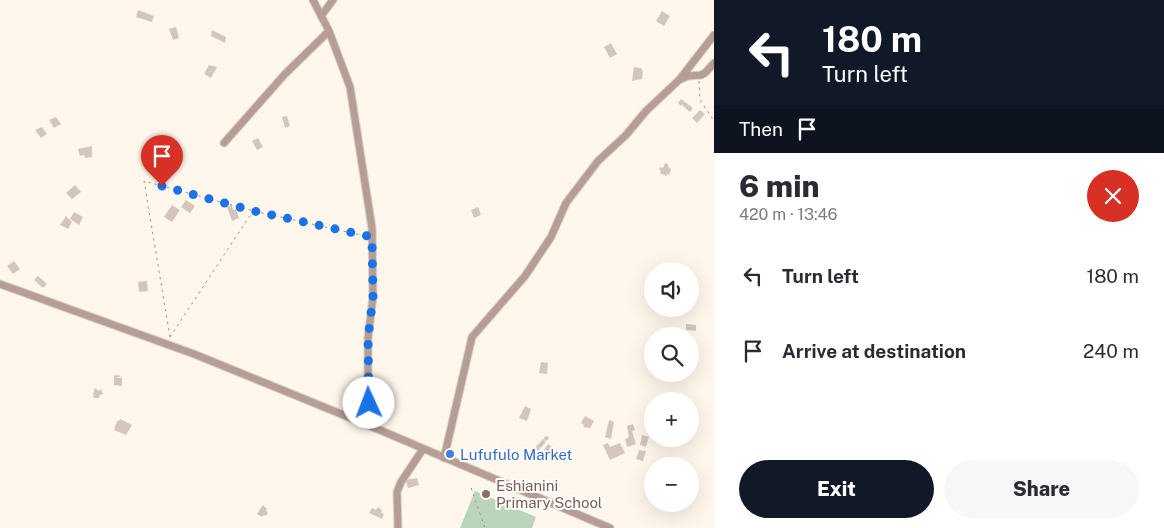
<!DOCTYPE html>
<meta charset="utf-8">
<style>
:root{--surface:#fff;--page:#f7f7f7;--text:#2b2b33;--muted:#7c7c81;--accent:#111827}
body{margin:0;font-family:"Public Sans",sans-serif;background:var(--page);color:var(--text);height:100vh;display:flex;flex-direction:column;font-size:19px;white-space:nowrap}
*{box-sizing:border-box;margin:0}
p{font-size:16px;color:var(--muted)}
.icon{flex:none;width:28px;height:28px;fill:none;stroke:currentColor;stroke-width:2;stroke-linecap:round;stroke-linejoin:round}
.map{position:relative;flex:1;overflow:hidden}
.panel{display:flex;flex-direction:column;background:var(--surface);width:450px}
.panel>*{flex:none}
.guide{background:#111827;color:#fff;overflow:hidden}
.buttons{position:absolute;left:644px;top:262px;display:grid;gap:10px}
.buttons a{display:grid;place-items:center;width:55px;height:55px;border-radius:50%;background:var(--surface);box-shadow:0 5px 20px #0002;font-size:25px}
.pin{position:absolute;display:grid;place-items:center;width:42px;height:42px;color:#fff;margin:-51px -21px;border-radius:50% 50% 50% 0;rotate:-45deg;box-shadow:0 0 5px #0007}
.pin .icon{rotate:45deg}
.me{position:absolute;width:55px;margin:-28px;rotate:358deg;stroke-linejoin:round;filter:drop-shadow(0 0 4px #0008)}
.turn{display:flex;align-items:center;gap:18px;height:105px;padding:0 25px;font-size:22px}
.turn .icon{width:65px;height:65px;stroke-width:2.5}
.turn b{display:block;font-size:35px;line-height:42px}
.then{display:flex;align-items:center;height:48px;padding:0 25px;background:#0003;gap:10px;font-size:19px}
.round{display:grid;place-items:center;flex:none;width:52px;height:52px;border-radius:26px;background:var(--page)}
.summary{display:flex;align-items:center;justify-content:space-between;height:85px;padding:0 25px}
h1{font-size:30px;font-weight:800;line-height:38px}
.primary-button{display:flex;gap:10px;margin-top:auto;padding:10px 25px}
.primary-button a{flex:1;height:58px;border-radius:30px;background:var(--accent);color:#fff;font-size:20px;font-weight:800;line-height:58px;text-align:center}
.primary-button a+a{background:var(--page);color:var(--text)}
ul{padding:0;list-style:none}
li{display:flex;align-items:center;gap:15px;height:75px;padding:0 25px}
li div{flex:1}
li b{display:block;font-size:19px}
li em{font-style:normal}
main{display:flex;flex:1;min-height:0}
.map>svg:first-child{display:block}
</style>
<main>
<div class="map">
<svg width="714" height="528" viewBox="0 0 714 528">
<rect width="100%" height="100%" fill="#fff7ec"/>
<path fill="#bbd5bc" d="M475,491L536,517L532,528H460Z"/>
<path fill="#d5c6bd" d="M138,10L154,16L152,22L136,17Z
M662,11L670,16L664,26L656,21Z
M176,27L179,38L173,40L169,29Z
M212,30L226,37L225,43L211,36Z
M611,43L617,54L610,58L604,47Z
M209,65L217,67L211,78L204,74Z
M634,67L641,68L643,72L642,79L632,81Z
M681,99L693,108L690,112L683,106V104L681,106L678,103Z
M700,110L705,114L697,123L692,118Z
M287,116L290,126L285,128L282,117Z
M56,117L61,124L54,128L49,120Z
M42,127L47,134L41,138L35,130Z
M258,138L263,147L257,150L252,141Z
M92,146V157L85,158L84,155L80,156L78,149Z
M665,163L669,165L668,167L671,169L669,175L667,174L666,176L660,173L661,170H659L660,167L663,168Z
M75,185L81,192L72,199L66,193Z
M186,200L195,206L190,213L181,207Z
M172,205L180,210L172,222L164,217Z
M232,205L233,210L236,209L239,218L232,221L227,207Z
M478,207L481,215L474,218L471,210Z
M74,212L83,217L79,225L70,219Z
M66,216L72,222L68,229L60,225Z
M14,261L20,269L13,274L7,266Z
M38,276L47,284L43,288L34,280Z
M147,281L148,291L139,292L138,282Z
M686,324L696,325V331L686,330Z
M541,362L548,363L547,374L539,373Z
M116,375L122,376L115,378H122V386L114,385V376Z
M95,388L99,391L101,389L103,394L100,395L99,398H94L93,394Z
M525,406L531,409L527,421L519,418Z
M585,416L594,421L590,428L583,427L584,425L581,423Z
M120,419L132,425L126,435L114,430L117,421H119Z
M609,420L614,422L611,439L605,437Z
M633,424L635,430L632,431L636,444L627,447L625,439L629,437L627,426Z
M642,435L649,437L646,447L640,445Z
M548,436L549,439L545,441L546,442L536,453L533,450L543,439L545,441L544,437Z
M608,443L610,447L620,443L625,453L610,460L603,445Z
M548,444L555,449L553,452L555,453L552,458L550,457L548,459L541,454Z
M639,450L646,451L643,461L636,459Z
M417,478L419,485L408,488L405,480Z
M263,505L267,509L266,511L268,512L266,516L264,515L262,517L257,514Z
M378,507L382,510L381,513L384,514L382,519L369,513L372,508L376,510Z"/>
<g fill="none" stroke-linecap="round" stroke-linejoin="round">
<g stroke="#d8d1c7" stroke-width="9">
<path id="minor" d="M313,0L329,31L350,87L372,228L373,297L368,338V425
M321,16L333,0
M680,79L714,35
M224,143L285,74L329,31
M0,284L194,354L368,425L610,528
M444,458L472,337L525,276L551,237L566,203L598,161L626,135L646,111L679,80L688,76L701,75L705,73L714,63
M398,528L397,492L401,482L423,449"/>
</g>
<path stroke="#9b958d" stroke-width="1" stroke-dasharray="2.5 4" stroke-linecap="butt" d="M699,81L700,100L714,121
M170,337L144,181L254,211L365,236
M170,337L253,211
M471,488L485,528"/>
<use href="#minor" stroke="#b79e95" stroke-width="7"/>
</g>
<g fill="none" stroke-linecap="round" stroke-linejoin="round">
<path stroke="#1a73e8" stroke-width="9" stroke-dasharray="0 16.2" d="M162,186L254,211L372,237L373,297L368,338L369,403"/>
</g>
<circle fill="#3f7fe0" stroke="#fff" stroke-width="2" cx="450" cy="454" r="5"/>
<circle fill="#8d6e63" stroke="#fff" stroke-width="2" cx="486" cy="494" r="5"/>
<g text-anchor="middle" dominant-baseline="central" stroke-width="4" stroke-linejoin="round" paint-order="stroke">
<g font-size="15" fill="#366cbe" stroke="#fff" text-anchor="start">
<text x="460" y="454">Lufufulo Market</text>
</g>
<g font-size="15" fill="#785e54" stroke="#fff" text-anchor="start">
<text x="496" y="485">Eshianini<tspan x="496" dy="17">Primary School</tspan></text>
</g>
</g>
</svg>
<div class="buttons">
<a><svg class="icon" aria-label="sound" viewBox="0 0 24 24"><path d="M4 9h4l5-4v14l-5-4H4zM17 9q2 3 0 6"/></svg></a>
<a><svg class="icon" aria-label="search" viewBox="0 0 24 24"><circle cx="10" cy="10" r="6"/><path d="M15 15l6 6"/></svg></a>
<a>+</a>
<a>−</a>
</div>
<div class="pin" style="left:162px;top:186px;background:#d93025"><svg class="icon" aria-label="arrive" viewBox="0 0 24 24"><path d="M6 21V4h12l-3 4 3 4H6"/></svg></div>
<svg class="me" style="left:369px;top:403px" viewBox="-20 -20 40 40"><circle r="19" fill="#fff"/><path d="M0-13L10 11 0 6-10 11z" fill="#1a73e8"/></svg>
</div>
<section class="panel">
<div class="guide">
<div class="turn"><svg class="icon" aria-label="left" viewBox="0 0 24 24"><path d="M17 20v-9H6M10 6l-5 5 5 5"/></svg><div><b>180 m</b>Turn left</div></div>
<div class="then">Then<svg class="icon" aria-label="arrive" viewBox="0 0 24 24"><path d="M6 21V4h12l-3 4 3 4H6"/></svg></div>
</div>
<div class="summary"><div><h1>6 min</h1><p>420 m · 13:46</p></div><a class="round" style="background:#d93025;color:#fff"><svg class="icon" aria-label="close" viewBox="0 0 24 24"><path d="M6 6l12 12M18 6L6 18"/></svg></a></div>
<ul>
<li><svg class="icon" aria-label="left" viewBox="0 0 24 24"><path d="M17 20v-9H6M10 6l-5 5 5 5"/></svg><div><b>Turn left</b></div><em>180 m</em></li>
<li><svg class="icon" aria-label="arrive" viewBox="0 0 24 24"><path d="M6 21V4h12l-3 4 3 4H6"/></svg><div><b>Arrive at destination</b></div><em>240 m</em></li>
</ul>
<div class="primary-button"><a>Exit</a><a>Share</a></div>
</section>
</main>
